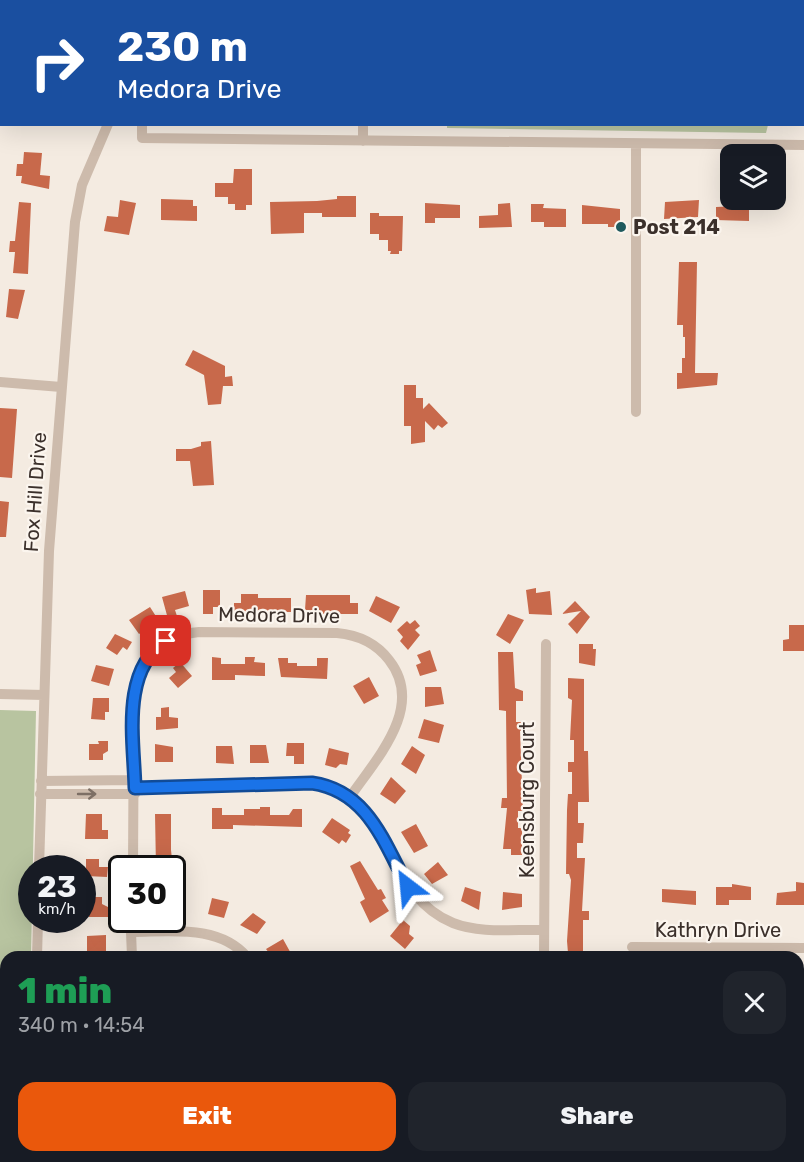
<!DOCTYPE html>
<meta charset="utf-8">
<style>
:root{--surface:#171b24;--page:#20242c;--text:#f1f3f6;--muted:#9ea1a6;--accent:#ea580c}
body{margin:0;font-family:Rubik,sans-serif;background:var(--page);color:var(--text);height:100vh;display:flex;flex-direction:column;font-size:22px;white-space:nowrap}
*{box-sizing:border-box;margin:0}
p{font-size:20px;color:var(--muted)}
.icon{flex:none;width:33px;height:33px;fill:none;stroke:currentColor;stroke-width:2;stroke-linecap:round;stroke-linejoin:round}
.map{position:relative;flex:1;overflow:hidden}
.sheet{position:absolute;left:0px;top:951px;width:804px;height:212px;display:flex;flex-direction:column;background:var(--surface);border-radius:18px 18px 0 0;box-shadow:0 6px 24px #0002}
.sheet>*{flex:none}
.guide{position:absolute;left:0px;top:0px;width:804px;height:126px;box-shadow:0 6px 24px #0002;background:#1a4fa0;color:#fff;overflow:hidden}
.controls{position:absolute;left:720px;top:144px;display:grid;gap:12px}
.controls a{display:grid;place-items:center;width:66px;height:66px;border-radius:12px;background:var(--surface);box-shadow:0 6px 24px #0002;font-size:30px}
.speed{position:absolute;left:18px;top:855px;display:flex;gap:12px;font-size:30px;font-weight:700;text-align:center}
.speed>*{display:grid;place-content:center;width:78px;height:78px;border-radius:50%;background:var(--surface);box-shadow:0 6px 24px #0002;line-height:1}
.speed small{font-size:15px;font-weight:400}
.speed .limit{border:3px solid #111;border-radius:9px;background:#fff;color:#111}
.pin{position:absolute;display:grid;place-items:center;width:51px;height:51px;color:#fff;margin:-26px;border-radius:12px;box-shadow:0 3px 9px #0006}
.me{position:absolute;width:66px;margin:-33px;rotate:331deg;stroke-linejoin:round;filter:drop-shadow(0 0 4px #0008)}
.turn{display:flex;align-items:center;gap:21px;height:126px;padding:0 18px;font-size:27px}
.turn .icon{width:78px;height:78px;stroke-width:2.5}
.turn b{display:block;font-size:42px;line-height:51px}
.round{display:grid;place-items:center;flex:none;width:63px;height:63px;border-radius:18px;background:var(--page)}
.headline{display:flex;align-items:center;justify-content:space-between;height:102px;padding:0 18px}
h1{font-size:36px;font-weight:800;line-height:45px;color:#1e9e55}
.button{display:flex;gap:12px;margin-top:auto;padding:12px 18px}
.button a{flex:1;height:69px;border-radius:18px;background:var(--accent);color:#fff;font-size:24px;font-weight:800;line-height:69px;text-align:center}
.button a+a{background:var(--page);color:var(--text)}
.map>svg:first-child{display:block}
</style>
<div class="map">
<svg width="804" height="1162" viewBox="0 0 804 1162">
<rect width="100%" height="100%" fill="#f4ebe1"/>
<path fill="#b8c4a0" d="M445,0H779V2Z
M447,125V124L768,125L766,133L447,128Z
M0,710L36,711L31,957H6V1156L31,1157V1162H0Z"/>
<path fill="#c8694b" d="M24,152L42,153L40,175L50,176L49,189L21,183L22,176H16L17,164H23Z
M234,169H252V205H246V210H235V204H228V197H215V183H233Z
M337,196H356V217H322V213H304V233L271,234L270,202L317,201L337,199Z
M161,199L193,200V206H197V221L161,220Z
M120,200L136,203L129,235L104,231L107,216L118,217Z
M699,200L698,217L664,219L665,202Z
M739,200H764V210H749V221L716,220V207L739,206Z
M19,202L31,203L28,274L13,273L15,252H9L10,241H15Z
M425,203L460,205V218H435V223H425Z
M510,203L512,227L479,228V216L498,215V204Z
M531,204H544L543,208L566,209V227H544V222H531Z
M582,205L620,209V227H608V224H582Z
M370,213H379V216H403L402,251H399V254H390L391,251H388V240H379V234H370Z
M679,262H697L695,373H718L717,385L677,389V373H682V358H685V337H683V325H677Z
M9,289L25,290L18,319L6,317Z
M193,350L225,366V377L232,376L233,386H223L221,404L208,405L204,375L185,365Z
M404,385H416V398H423V409L429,403L448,423L442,428L438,425L434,430L425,421V442L411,444V426H404Z
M0,408L17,409L12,478L0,477Z
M211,441L214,485L193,486L190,461H176V449H191L201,446V442Z
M0,501L9,502L6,537H0Z
M536,588V593L550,591L552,615L529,614L526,590Z
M203,590H220V607H213V614H203Z
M185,591L189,606L175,610L177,616L168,619L162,597Z
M241,594H258V598H291V612H280V614L234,612V603H241Z
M306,595H350V603H358V614H316V611L305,610Z
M376,596L400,607L391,623L369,611Z
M575,601L590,617L577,634L568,624L581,611L562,614Z
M150,607L159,621L139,634L129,620Z
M508,614L524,620L510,644L496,635Z
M415,620L420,626L415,630L420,635L408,650L400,641L403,637L397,630L407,621L410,624Z
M789,625H804V651H783V640L789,639Z
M115,634L132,642L127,650L123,647L117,655L106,648Z
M579,644H593V649H596L595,666L579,663Z
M430,650L437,671L420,676L416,665L421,663L417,655Z
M498,652H513L515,688L523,691V701H516V722H523V731H520L523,811H518V828H522V855H511V849H503L507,808H501L502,798H507L506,711L499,710Z
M212,657L221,658V664H245V657H255L254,662L265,663V676L235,675V680H212Z
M278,658H288V663H297V666H317V658H328L327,679L281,677Z
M180,662L192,676L178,688L169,678L176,672L173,668Z
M96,665L114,669L109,686L91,681Z
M369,677L379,696L364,704L353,686Z
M568,678L584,679V751H588L589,802H578V823H584L583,843H577V858H585L582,911H589V920H583V953H568L567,941L571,880L569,874H566L567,810L568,794H572V772H568V762H574V740H570L572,700L568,698Z
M425,687H441L444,704L425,707Z
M93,698H109V712H105V720L91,719Z
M169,707V717L178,718V728L156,730V717H161V708Z
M424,719L444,725L439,743L418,738Z
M98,741H108V751L103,754V760H89V744H99Z
M287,743H304V764H294V756H286Z
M155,744L173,747V762H155Z
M250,745H266L269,763H250Z
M216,746H232L234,764L216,763Z
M412,746L425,755L416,774L401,764Z
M329,748L349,753L347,765L340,764L336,768L325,765Z
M391,777L406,791L395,804L380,794Z
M260,807H270V815H289L293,809H302V827L233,825V829H212V808H222V815H244V809H260Z
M86,814H102V830H108V839H85Z
M155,814H171V850L172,859H175V867L156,868Z
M332,818L350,830L348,833L351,835L346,843L342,840L339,844L322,832Z
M416,824L428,846L414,853L401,832Z
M86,859H99V867H108L107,877L86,876Z
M360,861L378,890L381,889L386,898L382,900L389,911L370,923L360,902L365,899L350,866Z
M438,862L448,875L432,884L424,874Z
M796,882L804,883V905H776L777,893L796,891Z
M732,884L751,887V900H729V905H716V887H732Z
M465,887L481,892L479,910L461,901Z
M662,889L696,891V905L662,902Z
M503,892L522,894V907L502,910Z
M89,897H102V904L108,907V917H89Z
M212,898L229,902L224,918L208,914Z
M253,913L266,922L257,934L240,925Z
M403,920L410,926L409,934L414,938L405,949L390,936Z
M106,935V953H87V936Z
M283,939L293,957H272L266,949Z"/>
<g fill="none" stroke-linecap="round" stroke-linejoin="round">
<path stroke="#cdbbac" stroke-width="10" d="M52,2L55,0
M154,2L155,0
M364,2V0
M0,34L2,33
M142,124V138L804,145
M363,141V124
M0,382L61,387
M636,412V144
M0,694L44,695
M41,781L135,780
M135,788L312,783C395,795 381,894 453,923C481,934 515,929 544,930
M40,794H135
M39,868L49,551L75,222L82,185L108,124
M133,868L134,688C142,656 165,635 199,632L337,633C359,635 376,643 389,660C426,707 376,759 350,797
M632,947L804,948
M37,957L38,920
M132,957L131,932C170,932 219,924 247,957
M544,957L546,644
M798,1139H804
M37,1162V1156
M630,1162L631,1156"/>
</g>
<defs><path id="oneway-shaft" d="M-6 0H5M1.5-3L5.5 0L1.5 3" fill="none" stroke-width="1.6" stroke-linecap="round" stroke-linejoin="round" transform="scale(1.5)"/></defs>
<use stroke="#7d6f65" href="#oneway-shaft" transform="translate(87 794)"/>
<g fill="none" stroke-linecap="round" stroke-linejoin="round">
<g stroke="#114b97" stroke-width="15">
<path id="route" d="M166,641C120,670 134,741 135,788L312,783C368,791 384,843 408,887"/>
</g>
<use href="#route" stroke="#1a73e8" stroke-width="10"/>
</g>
<circle fill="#1f5a5e" stroke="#fbf5ee" stroke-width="2" cx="621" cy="227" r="6"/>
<g text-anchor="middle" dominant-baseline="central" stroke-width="4.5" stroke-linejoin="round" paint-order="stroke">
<g font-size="20" font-weight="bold" fill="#3b302b" stroke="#fbf5ee" text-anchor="start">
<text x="633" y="227">Post 214</text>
</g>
<g font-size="20" fill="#3b302b" stroke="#fbf5ee">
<text transform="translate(35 492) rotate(-86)">Fox Hill Drive</text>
<text transform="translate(279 615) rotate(1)">Medora Drive</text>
<text transform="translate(527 800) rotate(-90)">Keensburg Court</text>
<text x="718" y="930">Kathryn Drive</text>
</g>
</g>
</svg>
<div class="controls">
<a><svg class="icon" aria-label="layers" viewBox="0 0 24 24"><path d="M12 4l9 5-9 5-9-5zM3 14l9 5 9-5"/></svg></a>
</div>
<div class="speed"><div>23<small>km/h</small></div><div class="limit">30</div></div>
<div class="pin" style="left:166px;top:641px;background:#d93025"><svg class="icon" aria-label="arrive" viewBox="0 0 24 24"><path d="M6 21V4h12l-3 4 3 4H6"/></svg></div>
<svg class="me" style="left:408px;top:887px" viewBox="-20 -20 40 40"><path d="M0-17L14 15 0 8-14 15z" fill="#1a73e8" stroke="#fff" stroke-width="4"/></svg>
<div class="guide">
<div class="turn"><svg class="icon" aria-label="right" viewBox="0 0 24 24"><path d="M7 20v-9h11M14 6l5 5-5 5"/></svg><div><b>230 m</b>Medora Drive</div></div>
</div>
<section class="sheet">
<div class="headline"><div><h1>1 min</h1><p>340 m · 14:54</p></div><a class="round"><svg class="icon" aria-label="close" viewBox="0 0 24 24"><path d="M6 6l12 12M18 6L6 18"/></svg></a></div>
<div class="button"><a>Exit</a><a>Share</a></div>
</section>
</div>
